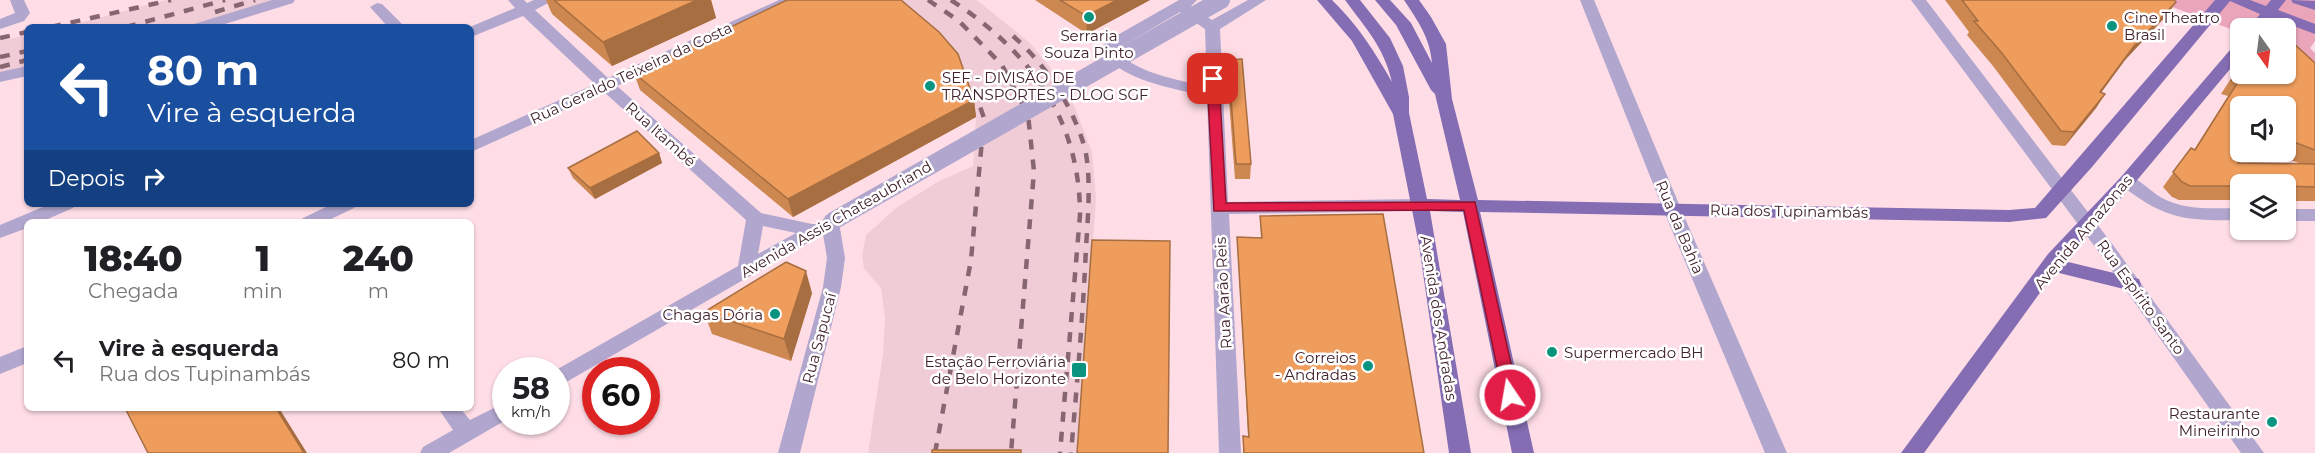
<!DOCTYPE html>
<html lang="pt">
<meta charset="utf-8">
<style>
:root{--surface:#fff;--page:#f2f2f2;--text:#202124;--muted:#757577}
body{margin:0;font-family:Montserrat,sans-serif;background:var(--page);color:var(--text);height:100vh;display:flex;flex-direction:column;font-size:22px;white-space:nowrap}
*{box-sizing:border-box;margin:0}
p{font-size:20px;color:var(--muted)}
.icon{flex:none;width:33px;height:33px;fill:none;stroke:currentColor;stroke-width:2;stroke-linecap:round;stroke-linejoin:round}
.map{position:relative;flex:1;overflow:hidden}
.side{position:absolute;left:24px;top:219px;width:450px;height:192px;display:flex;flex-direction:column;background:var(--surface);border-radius:9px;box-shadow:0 2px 4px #0004}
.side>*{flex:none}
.hud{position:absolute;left:24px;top:24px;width:450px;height:183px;border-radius:9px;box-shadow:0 2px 4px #0004;background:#1a4fa0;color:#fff;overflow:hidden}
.needle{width:39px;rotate:166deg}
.fabs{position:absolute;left:2230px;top:18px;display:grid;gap:12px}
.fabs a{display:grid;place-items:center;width:66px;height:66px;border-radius:9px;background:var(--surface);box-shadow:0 2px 4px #0004;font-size:30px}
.speed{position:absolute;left:492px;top:357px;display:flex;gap:12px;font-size:30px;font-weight:700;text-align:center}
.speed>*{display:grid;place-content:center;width:78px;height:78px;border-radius:50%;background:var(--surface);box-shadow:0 2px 4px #0004;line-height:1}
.speed small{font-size:15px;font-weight:400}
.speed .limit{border:9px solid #d22;background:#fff;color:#111}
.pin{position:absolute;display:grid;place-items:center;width:51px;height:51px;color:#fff;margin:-26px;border-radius:12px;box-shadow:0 3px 9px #0006}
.me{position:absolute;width:66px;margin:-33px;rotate:348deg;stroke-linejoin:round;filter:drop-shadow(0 0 4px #0008)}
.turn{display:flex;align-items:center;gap:21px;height:126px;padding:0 24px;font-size:27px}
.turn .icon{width:78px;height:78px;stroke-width:2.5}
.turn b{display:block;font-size:42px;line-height:51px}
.then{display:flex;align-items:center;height:57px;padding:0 24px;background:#0003;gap:12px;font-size:22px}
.eta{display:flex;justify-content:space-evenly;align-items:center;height:102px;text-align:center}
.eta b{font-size:36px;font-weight:800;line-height:42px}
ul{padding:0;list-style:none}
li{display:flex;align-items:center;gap:18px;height:78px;padding:0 24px}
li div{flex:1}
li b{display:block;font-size:22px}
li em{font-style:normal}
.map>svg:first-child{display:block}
</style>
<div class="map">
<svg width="2315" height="453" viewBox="0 0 2315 453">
<rect width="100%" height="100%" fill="#ffdde7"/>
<path fill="#f0ccd7" d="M166,0H278L188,27H64Z
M881,0H977L1030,43L1057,76L1075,108L1092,152L1096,198L1079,453H868L883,354L885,319L881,288L864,269L862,255L866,235L896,208L939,181L973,166L976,117Z
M27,35V67L0,73V41Z"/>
<path fill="#eaa5bb" d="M2154,0H2315V41L2310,48L2315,53V82L2286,55V28H2241V33Z"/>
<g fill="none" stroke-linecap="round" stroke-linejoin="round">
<path fill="#b1a6cd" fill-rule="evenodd" d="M10,0H24L30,13L24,21L0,29V19L15,13Z
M272,0H295L293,3L215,27H191L194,24Z
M508,0H524L527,3L534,0H554L535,10L608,78L779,0H798L796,3L617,86L761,213L812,224H821L824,218L830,216L836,218L839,222L845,258L841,287L800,453H778L823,287L827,258L823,234L556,388V370L738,266L746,220L604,92L471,152V140L595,84L523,16L471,37L470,27L515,8ZM763,226L796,233L758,254Z
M1179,0H1197L1191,6L1212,20L1248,0H1266L1220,29L1228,202L1420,199L1426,201L1429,205L1426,209L1420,211L1229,214L1241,453H1219L1207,97C1171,87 1123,82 1100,50L1107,41ZM1180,12L1205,29L1207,87C1177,79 1137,74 1116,50Z
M1580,0H1594L1681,209L1787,453H1765L1663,209Z
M1911,0H1926L2113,245L2264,453H2241L2101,255Z
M377,3L382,4L405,27H388L370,7Z
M27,66V76L0,82V72Z
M2127,175C2140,179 2150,191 2162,198C2186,211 2215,208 2241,208V220C2187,221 2165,220 2121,185L2118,181L2121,177Z
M50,204H76L73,208L41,222H27V228L0,238V225Z
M332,204H357L354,208L325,222H300L303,218Z
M2286,209H2315V221H2286Z
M27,346V363L0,374V357Z
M506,402V420L449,453H420L423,447L453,430L438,408H460L470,420Z"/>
<path fill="#846db3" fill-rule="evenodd" d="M1317,0H1332C1357,24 1375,52 1392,82C1383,45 1366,29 1345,0H1360L1390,38L1403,66L1409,97V113L1427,199L1460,200L1435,94L1431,90L1396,25L1375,0H1390L1411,23L1432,63C1430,38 1418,21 1404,0H1419L1431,17L1446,44L1452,99L1478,200L2009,210L2035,208L2215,0H2250L2266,6L2271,0H2286L2278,10L2315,24V34L2272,18L2264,28H2249L2260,14L2230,1L2092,167L2046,218L2009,222L1480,212L1534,453H1512L1463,212L1430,211L1471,453H1449L1419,245L1393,114L1352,41Z
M2291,0L2315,1V10L2293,3Z
M2241,41V56L2133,185L2064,261L2139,279L2141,284L2139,289L2132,291L2055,272L1924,453H1901L2048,254L2121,177L2236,43Z"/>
<path stroke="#866670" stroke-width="4.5" stroke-dasharray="10 10" stroke-linecap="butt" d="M928,0L959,21L1002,65L1028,115L1034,171L1011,453
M951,0C1029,51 1080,118 1080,215L1060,453
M215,12L255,0
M51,27L171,0
M126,27L225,0
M1013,36C1045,64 1070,102 1083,142C1092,168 1088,218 1086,247C1083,316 1077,384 1071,453
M0,38L27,32
M0,57L27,51
M0,67L27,60
M935,453L971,260L984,118L970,78L952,53"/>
<path stroke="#b1a6cd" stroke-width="18" d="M833,221L1221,0"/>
</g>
<path fill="#cd8750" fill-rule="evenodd" d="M546,0H711L716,18L612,66L552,14Z
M1035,0H1150L1087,34Z
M1945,0H2174L2176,2L2167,15L2125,60L2101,93L2105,94L2096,108L2065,146L2052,145L1993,66L1967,35L1969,32Z
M712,36L974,100L976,117L793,217L640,90L634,73L711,44L713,41Z
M1228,60L1251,164L1250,179H1235L1227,74Z
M2241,63V74L2315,63V201H2286V184H2241V200H2179L2172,197L2163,187L2191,148L2194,150L2228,96L2221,94ZM2241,106H2286V152H2271L2301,164L2238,163Z
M659,153L662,163L595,199L573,178L568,168Z
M1260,216L1424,453H1243V436H1248L1237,237L1261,238Z
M812,293L791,361L712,334L704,312Z"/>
<path fill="#a76e41" d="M697,0H711L716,18L612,66L603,42Z
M1117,0H1150L1087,34L1086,16Z
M2176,2L2167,15L2125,60L2091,106L2100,92L2134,46Z
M2105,94L2096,108L2065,146L2074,132Z
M974,100L976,117L793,217L788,199Z
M659,153L662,163L595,199L590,188Z
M806,271L812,293L791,361L784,339Z
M276,408H279L307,453H304Z"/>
<path fill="#ee9d5d" stroke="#a76e41" stroke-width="1.5" d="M554,0H697L603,42Z
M787,0H901L939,32L958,54L974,100L788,199L634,73L696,43L711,44L714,39L712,36Z
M1060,0H1117L1086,16Z
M1962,0H2174L2176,2L2134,46L2100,92L2105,94L2074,132L2061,131L2001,52L1974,21H1978Z
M2286,40L2292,42L2315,63V150L2286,139V106H2241V152H2245L2238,163L2315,164V187L2286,186V184H2241V186H2190L2182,182L2173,172L2191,148L2195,150L2238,82L2231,80L2241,65V74H2286Z
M1242,59L1251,164H1236L1228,60Z
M637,131L659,153L590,188L568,168Z
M1383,214L1424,453H1244L1243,436L1249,437L1237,237L1262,238L1260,216Z
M1092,240L1170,241L1168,453H1077Z
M786,262L806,271L784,339L704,312Z
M125,408H276L304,453H148Z
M932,450H1021V453H932Z"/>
<path fill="#e11d48" stroke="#92132f" stroke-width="1.5" d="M1213,76L1219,79L1226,203L1475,202L1518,395L1516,399H1505L1503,395L1464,210L1214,211L1207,79Z"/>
<g fill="#0a947f" stroke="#fff" stroke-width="2">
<circle cx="1089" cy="17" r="6"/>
<circle cx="2112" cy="26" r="6"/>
<circle cx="930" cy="86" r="6"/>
<circle cx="775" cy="314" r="6"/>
<circle cx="1552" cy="352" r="6"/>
<circle cx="1368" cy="366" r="6"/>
<rect x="1071" y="362" width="16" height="16" rx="3"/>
<circle cx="2272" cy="422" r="6"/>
</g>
<g text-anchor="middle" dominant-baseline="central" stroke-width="5" stroke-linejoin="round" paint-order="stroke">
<g font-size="15" fill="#41222d" stroke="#fff" text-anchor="end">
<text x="2124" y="17" text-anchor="start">Cine Theatro<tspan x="2124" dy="17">Brasil</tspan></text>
<text x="1089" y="35" text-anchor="middle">Serraria<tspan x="1089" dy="17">Souza Pinto</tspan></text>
<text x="942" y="77" text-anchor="start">SEF - DIVISÃO DE<tspan x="942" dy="17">TRANSPORTES - DLOG SGF</tspan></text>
<text x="763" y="314">Chagas Dória</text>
<text x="1564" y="352" text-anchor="start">Supermercado BH</text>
<text x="1356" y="357">Correios<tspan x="1356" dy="17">- Andradas</tspan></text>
<text x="1066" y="361">Estação Ferroviária<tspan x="1066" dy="17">de Belo Horizonte</tspan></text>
<text x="2260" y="413">Restaurante<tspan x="2260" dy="17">Mineirinho</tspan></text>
</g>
<g font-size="15" fill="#41222d" stroke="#fff">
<text transform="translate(631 73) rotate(-25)">Rua Geraldo Teixeira da Costa</text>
<text transform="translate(661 134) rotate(42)">Rua Itambé</text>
<text transform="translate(1789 211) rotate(1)">Rua dos Tupinambás</text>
<text transform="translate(836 219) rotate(-30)">Avenida Assis Chateaubriand</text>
<text transform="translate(1680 227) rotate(67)">Rua da Bahia</text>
<text transform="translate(2083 232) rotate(-50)">Avenida Amazonas</text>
<text transform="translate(1223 293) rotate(-93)">Rua Aarão Reis</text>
<text transform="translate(2141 297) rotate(54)">Rua Espírito Santo</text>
<text transform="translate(1439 318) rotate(81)">Avenida dos Andradas</text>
<text transform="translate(819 338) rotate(-75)">Rua Sapucaí</text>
</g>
</g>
</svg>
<div class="fabs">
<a><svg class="needle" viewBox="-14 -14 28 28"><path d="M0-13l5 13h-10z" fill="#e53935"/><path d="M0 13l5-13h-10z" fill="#757577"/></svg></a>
<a><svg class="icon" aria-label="sound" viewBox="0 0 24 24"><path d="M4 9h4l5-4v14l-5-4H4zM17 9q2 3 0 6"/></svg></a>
<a><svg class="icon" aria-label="layers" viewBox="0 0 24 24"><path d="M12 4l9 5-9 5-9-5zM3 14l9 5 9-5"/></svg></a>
</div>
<div class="speed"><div>58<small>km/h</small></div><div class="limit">60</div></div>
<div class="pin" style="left:1213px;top:79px;background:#d93025"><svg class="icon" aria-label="arrive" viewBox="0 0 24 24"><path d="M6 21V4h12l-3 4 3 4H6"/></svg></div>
<svg class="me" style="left:1510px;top:395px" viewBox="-20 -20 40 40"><circle r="17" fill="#e11d48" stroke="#fff" stroke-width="3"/><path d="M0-11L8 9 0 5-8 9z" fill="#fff"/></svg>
<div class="hud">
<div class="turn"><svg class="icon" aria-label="left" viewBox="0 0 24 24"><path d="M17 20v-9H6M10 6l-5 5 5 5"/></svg><div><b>80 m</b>Vire à esquerda</div></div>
<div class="then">Depois<svg class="icon" aria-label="right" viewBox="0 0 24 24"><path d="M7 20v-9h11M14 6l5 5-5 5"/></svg></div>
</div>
<section class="side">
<div class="eta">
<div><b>18:40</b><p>Chegada</p></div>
<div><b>1</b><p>min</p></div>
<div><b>240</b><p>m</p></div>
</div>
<ul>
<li><svg class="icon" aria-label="left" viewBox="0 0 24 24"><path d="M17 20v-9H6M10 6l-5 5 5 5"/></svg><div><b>Vire à esquerda</b><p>Rua dos Tupinambás</p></div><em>80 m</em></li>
</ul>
</section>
</div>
